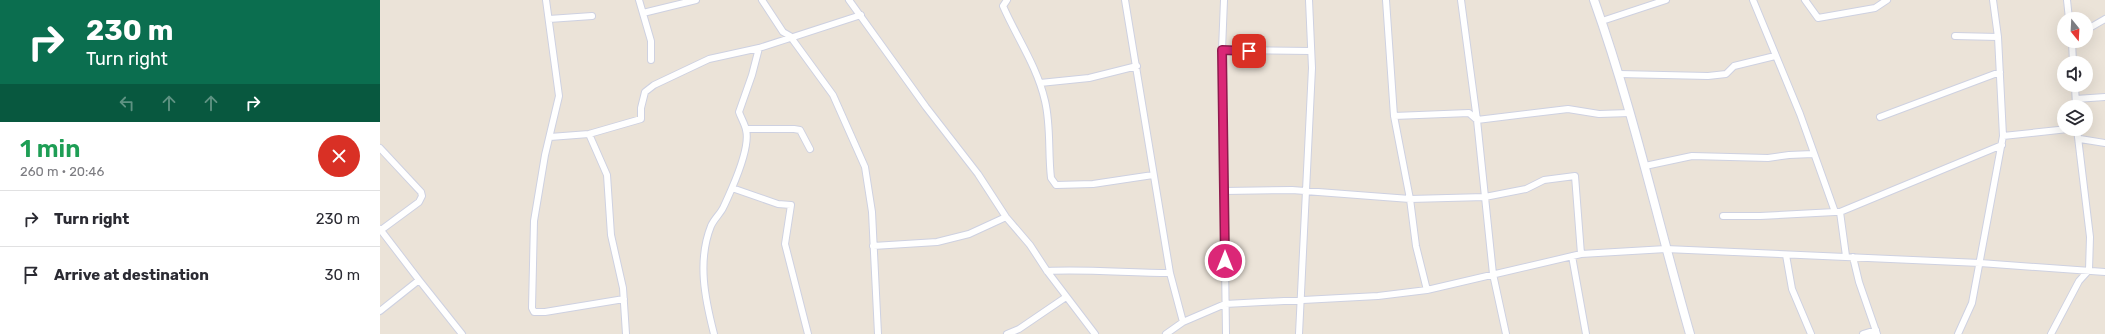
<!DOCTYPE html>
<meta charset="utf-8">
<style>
:root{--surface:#fff;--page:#f7f7f7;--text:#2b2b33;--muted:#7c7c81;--line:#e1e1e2}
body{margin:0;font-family:Rubik,sans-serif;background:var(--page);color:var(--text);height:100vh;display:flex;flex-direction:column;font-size:15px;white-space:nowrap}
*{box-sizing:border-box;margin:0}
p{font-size:13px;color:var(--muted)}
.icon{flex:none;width:22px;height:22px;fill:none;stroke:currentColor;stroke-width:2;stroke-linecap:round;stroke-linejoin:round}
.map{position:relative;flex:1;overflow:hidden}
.sheet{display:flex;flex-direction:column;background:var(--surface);width:380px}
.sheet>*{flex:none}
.top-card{background:#0b6e4f;color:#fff;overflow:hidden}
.needle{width:26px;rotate:162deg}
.tools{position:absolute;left:1677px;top:12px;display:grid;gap:8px}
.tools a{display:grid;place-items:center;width:36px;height:36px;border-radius:50%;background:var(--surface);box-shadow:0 4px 16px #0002;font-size:20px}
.pin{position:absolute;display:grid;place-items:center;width:34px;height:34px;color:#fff;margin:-17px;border-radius:8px;box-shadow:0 2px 6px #0006}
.me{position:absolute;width:44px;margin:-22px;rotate:0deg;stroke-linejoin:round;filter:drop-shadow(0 0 3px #0008)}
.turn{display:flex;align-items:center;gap:14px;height:84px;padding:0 20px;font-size:18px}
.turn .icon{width:52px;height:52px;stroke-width:2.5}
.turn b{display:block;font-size:28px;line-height:34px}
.lanes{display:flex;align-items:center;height:38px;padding:0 20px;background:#0003;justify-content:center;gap:20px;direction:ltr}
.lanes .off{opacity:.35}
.round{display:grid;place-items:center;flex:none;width:42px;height:42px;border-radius:21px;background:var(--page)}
.headline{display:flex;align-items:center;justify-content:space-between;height:68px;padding:0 20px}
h1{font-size:24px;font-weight:600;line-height:30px;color:#1e9e55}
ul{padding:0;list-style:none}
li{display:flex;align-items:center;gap:12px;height:56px;padding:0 20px;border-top:1px solid var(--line)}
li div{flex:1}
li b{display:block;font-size:15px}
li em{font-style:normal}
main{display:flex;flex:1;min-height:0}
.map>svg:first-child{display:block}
</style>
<main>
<section class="sheet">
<div class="top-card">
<div class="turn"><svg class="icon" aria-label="right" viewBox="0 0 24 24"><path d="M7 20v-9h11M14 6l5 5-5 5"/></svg><div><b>230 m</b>Turn right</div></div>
<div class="lanes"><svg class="icon off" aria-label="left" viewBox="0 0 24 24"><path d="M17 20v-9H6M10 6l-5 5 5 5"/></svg><svg class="icon off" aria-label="ahead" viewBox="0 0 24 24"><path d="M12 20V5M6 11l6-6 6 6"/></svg><svg class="icon off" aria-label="ahead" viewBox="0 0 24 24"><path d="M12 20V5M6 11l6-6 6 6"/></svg><svg class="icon" aria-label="right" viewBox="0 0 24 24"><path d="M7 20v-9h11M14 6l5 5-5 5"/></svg></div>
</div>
<div class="headline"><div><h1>1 min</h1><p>260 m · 20:46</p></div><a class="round" style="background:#d93025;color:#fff"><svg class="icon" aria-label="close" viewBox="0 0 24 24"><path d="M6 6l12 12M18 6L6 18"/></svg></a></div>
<ul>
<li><svg class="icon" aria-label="right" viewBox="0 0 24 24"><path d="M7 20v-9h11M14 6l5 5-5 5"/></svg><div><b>Turn right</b></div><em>230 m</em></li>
<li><svg class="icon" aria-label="arrive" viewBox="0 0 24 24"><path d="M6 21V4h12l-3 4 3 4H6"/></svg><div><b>Arrive at destination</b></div><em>30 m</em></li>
</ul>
</section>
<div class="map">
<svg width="1725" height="334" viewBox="0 0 1725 334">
<rect width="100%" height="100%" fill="#ebe3d8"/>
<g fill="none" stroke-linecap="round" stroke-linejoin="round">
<g stroke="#ced1e1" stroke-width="8">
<path id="street" d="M166,0L179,96L165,155L154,221L152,308L154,312H165L244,299
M259,0L271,41V60
M382,0L403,32L410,36L453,95L485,167L492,212L498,334
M469,0L546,107L598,174L626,217L650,245L667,271L715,334
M627,0L623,6C637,38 657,66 665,101C671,126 668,152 671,178L676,185L713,184L773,175
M745,0L790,273L803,322
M844,0L842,50L846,334
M1006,0L1014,116L1030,199L1036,246L1047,290
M1081,0L1097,120L1113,274L1126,334
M1373,0L1420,114L1455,212H1460L1466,256
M1425,0L1438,18L1495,8L1507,0
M1687,0L1689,19
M263,13L316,0
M169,19L212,16
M1222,21L1286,0
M1706,30L1725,19
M1575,36L1618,37
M1692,41L1693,63
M842,50L931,51
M1239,74L1328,76L1346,74L1354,66L1395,56
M660,83L709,78L757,66
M1695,85L1696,107
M1696,99L1725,97
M1014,116L1089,113L1097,120L1188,109L1219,114L1250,113
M1500,117L1620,72
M366,129H414L420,130L430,149
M209,134L227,175L231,235L243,288L246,334
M1623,136L1688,129
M170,137L209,134L261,119V108L265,92L274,85L329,59L379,48L481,15
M1700,139L1725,143
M0,148L41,192L42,196L39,202L1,230
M1265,166L1312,156L1388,158L1409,155L1433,154
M352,188C358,174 370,145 366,130C365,124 361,118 359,112L372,75L379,48
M844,191L912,190L1030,199L1105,197L1146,189L1164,180L1195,176L1201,254
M1460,212L1622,145
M1343,216H1380L1455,212
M0,229L39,280L0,311
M493,246L557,242L589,234L626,217
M1406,255L1412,289L1431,334
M1192,256L1206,334
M1473,257L1479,282L1497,334
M667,271C708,269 749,273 790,273
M39,280L82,334
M334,334C325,299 317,261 331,226C334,219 340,214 343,208C346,202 349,195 352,188L398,204L411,205L405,244L428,334
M627,334L639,329L686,297
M786,334L803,322L845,304L998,296L1047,290L1201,254L1286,249L1600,263L1725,272
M919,334L932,68L929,0
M1483,334L1496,330
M1578,334L1592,303L1623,136L1618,37L1613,0
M1671,334L1699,281L1709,270L1710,237L1697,129"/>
</g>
<g stroke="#ced1e1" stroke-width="10">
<path id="secondary" d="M1214,0C1253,109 1278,223 1310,334"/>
</g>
<use href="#street" stroke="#fff" stroke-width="6"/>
<use href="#secondary" stroke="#fff" stroke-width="8"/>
</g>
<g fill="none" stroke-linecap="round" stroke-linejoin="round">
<g stroke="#8e194d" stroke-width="10">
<path id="route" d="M845,261L842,50L869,51"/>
</g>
<use href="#route" stroke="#db2777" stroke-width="7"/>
</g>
</svg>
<div class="tools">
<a><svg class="needle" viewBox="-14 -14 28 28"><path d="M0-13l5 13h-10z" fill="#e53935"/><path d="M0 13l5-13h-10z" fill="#7c7c81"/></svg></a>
<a><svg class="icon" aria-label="sound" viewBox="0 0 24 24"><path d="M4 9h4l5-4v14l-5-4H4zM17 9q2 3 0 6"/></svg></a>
<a><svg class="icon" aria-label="layers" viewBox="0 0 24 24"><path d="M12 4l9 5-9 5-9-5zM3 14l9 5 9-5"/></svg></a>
</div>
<div class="pin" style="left:869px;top:51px;background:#d93025"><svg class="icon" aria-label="arrive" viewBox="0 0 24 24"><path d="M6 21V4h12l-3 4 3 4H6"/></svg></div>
<svg class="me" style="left:845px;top:261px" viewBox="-20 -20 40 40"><circle r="17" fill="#db2777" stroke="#fff" stroke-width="3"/><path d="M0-11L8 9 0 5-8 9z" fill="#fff"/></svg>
</div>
</main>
